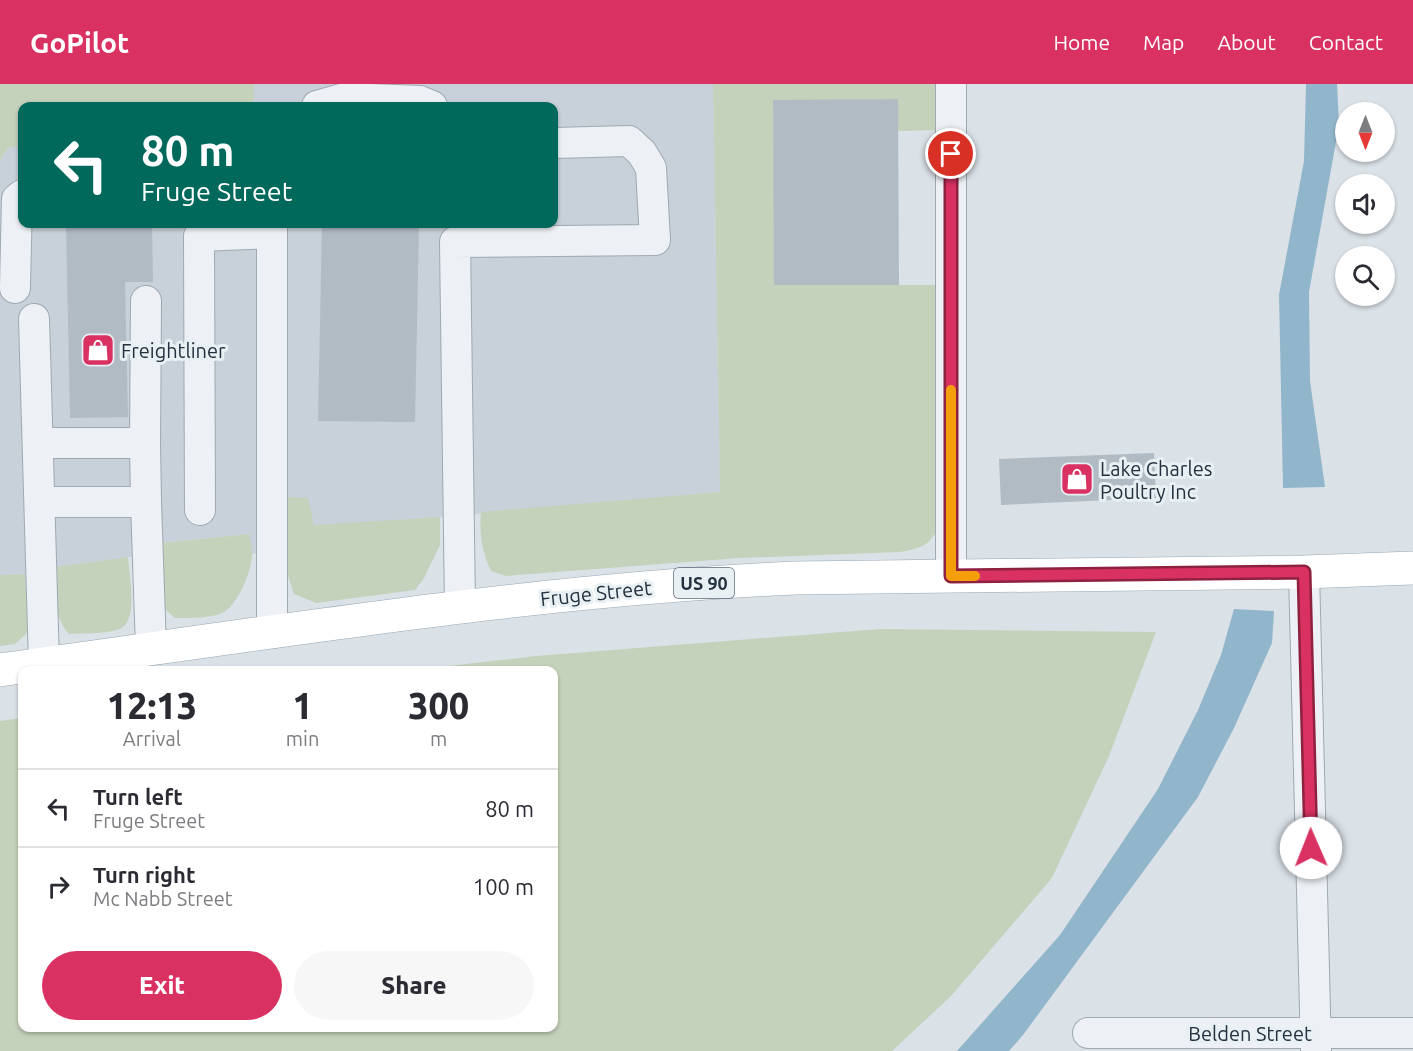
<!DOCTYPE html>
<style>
:root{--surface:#fff;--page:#f7f7f7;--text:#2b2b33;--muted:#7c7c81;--line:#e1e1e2;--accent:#da3163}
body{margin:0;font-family:Ubuntu,sans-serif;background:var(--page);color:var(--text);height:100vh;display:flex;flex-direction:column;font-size:22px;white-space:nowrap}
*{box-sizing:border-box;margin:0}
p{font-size:20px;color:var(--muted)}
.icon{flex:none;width:33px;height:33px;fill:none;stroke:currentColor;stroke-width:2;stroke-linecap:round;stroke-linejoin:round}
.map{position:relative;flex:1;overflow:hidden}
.side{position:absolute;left:18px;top:582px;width:540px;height:366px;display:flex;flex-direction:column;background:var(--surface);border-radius:12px;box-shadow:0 2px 4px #0004}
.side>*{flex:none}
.banner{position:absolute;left:18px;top:18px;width:540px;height:126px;border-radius:12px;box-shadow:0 2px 4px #0004;background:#00695c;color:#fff;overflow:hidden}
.needle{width:39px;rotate:180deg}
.controls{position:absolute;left:1335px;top:18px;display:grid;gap:12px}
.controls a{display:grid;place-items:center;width:60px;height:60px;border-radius:50%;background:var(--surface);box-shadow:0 2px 4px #0004;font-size:30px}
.pin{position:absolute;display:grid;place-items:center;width:51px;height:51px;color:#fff;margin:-26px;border:3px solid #fff;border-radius:50%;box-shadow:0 2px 6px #0007}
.me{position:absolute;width:66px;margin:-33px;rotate:359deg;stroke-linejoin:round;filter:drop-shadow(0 0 4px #0008)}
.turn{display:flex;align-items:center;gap:21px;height:126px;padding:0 24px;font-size:27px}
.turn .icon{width:78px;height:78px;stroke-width:2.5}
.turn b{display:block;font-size:42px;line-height:51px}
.eta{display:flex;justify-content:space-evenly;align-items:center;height:102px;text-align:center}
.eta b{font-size:36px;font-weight:800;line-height:42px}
.primary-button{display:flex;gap:12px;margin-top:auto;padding:12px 24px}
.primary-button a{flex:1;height:69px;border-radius:36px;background:var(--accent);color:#fff;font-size:24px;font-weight:800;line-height:69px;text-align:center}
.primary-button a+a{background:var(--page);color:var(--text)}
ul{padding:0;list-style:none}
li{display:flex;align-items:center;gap:18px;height:78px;padding:0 24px;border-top:2px solid var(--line)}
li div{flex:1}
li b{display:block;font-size:22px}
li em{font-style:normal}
header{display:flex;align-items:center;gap:36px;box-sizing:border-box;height:84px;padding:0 30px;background:var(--accent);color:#fff}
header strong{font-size:28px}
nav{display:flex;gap:33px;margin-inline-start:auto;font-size:21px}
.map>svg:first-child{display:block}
</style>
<header>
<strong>GoPilot</strong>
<nav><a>Home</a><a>Map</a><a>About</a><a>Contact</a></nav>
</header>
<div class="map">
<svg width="1413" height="967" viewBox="0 0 1413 967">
<rect width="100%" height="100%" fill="#dae1e7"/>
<path fill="#c8d0d9" d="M254,0H713L720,408L440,433L314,442L280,467L252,470L248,450L161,459V471L128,473L55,483L25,490L0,491V76L8,64L22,61V140H554V22H252L254,14Z"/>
<path fill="#c4d1bb" d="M0,0H254V14L252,22H22V61L8,64L0,76Z
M713,0H940L941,46L898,47V15L773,17L775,201H940L941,437C931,461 924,464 900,468L739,474L506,492L491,487C482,467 479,450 481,428L720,408Z
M283,413L308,414L314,441L440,433V461L424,494L415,506L316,519L294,510L280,467Z
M249,450C250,456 252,462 252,469C253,485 237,523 222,529C211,534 188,534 175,534L166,526L160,516L161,459Z
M128,473C129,492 140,540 117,546C102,550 84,549 69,550C52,531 56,508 55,483Z
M25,490L28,548L15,560L0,562V491Z
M880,545L1156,548L1109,672L1052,794L951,912L892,967H0V637L22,634V944H554V586H414L536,572Z"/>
<path fill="#91b6cb" d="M1306,0H1337L1339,41L1309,208L1310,297L1325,403L1283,404L1279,211L1304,77Z
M1234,525L1274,527L1272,559L1234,644L1198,713L1023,951L1009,967H957L1060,851L1158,705L1198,626L1221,571Z"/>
<path fill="#b1bbc4" d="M898,15L899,201H774L773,16Z
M66,140H152L153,198H125L128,333L70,334Z
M322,140H419L415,338L318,337Z
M1154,369L1156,414L1001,421L999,375Z"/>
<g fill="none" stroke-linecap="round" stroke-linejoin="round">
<g stroke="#9fa9b1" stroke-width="32">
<path id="minor" d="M951,0V492
M317,22L345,14L420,17L432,22
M15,204L17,115L22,111
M34,235L44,580
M38,359H145L146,418
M145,359L146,217
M40,418H146L151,565
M200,426L199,152L272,149
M1304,488L1316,967
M460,524L455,158L655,156L651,84L642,69L629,57L554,59
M272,549V140
M1088,949H1413"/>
</g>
<g stroke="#99a7b3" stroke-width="34">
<path id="major" d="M0,586C264,550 528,506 795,494L1304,488L1413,484"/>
</g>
<use href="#minor" stroke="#edf1f5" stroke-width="30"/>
<use href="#major" stroke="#fff" stroke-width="33"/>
</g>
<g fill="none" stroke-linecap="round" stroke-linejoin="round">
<g stroke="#8e2040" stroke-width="15">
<path id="route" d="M951,70V492L1304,488L1311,764"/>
</g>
<use href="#route" stroke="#da3163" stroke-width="10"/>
<path stroke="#f59e0b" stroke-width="10" d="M951,306V492H975"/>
</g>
<defs>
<g id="shop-square" transform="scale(1.725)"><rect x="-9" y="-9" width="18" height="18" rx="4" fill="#da3163" stroke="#e9f0f4"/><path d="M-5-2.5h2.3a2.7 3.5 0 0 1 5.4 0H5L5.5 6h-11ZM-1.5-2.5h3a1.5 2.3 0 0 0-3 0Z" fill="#fff"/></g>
</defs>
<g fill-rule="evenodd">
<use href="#shop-square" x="98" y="266"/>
<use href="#shop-square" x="1077" y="395"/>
</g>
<g text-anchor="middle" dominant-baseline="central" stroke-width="6" stroke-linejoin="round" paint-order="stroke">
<rect fill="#e9f0f4" stroke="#5e6a75" stroke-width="1.5" x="674" y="484" width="60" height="30" rx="4.5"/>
<g font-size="18" font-weight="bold" fill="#23313e">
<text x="704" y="499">US 90</text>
</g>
<g font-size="20" fill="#23313e" stroke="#e9f0f4" text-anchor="start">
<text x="121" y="266">Freightliner</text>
<text x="1100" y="384">Lake Charles<tspan x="1100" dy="23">Poultry Inc</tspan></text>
</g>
<g font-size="20" fill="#23313e" stroke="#e9f0f4">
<text transform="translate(596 509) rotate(-6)">Fruge Street</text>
<text x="1250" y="949">Belden Street</text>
</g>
</g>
</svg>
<div class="controls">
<a><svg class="needle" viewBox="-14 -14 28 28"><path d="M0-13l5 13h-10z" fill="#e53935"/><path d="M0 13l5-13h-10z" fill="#7c7c81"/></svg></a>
<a><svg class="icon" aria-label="sound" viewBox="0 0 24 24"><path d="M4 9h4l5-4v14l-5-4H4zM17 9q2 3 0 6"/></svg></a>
<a><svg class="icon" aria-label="search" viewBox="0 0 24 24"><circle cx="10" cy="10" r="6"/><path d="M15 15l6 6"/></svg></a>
</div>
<div class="pin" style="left:951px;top:70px;background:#d93025"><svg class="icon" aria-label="arrive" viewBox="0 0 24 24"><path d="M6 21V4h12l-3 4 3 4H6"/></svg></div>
<svg class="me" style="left:1311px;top:764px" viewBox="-20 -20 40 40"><circle r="19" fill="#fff"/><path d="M0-13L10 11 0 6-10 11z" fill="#da3163"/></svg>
<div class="banner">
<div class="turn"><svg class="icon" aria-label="left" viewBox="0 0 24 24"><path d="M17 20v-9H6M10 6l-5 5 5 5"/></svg><div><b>80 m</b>Fruge Street</div></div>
</div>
<section class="side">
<div class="eta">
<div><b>12:13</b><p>Arrival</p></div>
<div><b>1</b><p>min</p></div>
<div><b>300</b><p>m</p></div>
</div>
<ul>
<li><svg class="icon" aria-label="left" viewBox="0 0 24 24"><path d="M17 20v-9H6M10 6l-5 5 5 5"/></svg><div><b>Turn left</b><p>Fruge Street</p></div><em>80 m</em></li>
<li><svg class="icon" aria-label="right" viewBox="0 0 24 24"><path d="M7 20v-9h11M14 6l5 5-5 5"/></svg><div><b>Turn right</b><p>Mc Nabb Street</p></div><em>100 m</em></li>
</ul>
<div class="primary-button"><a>Exit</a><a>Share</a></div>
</section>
</div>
